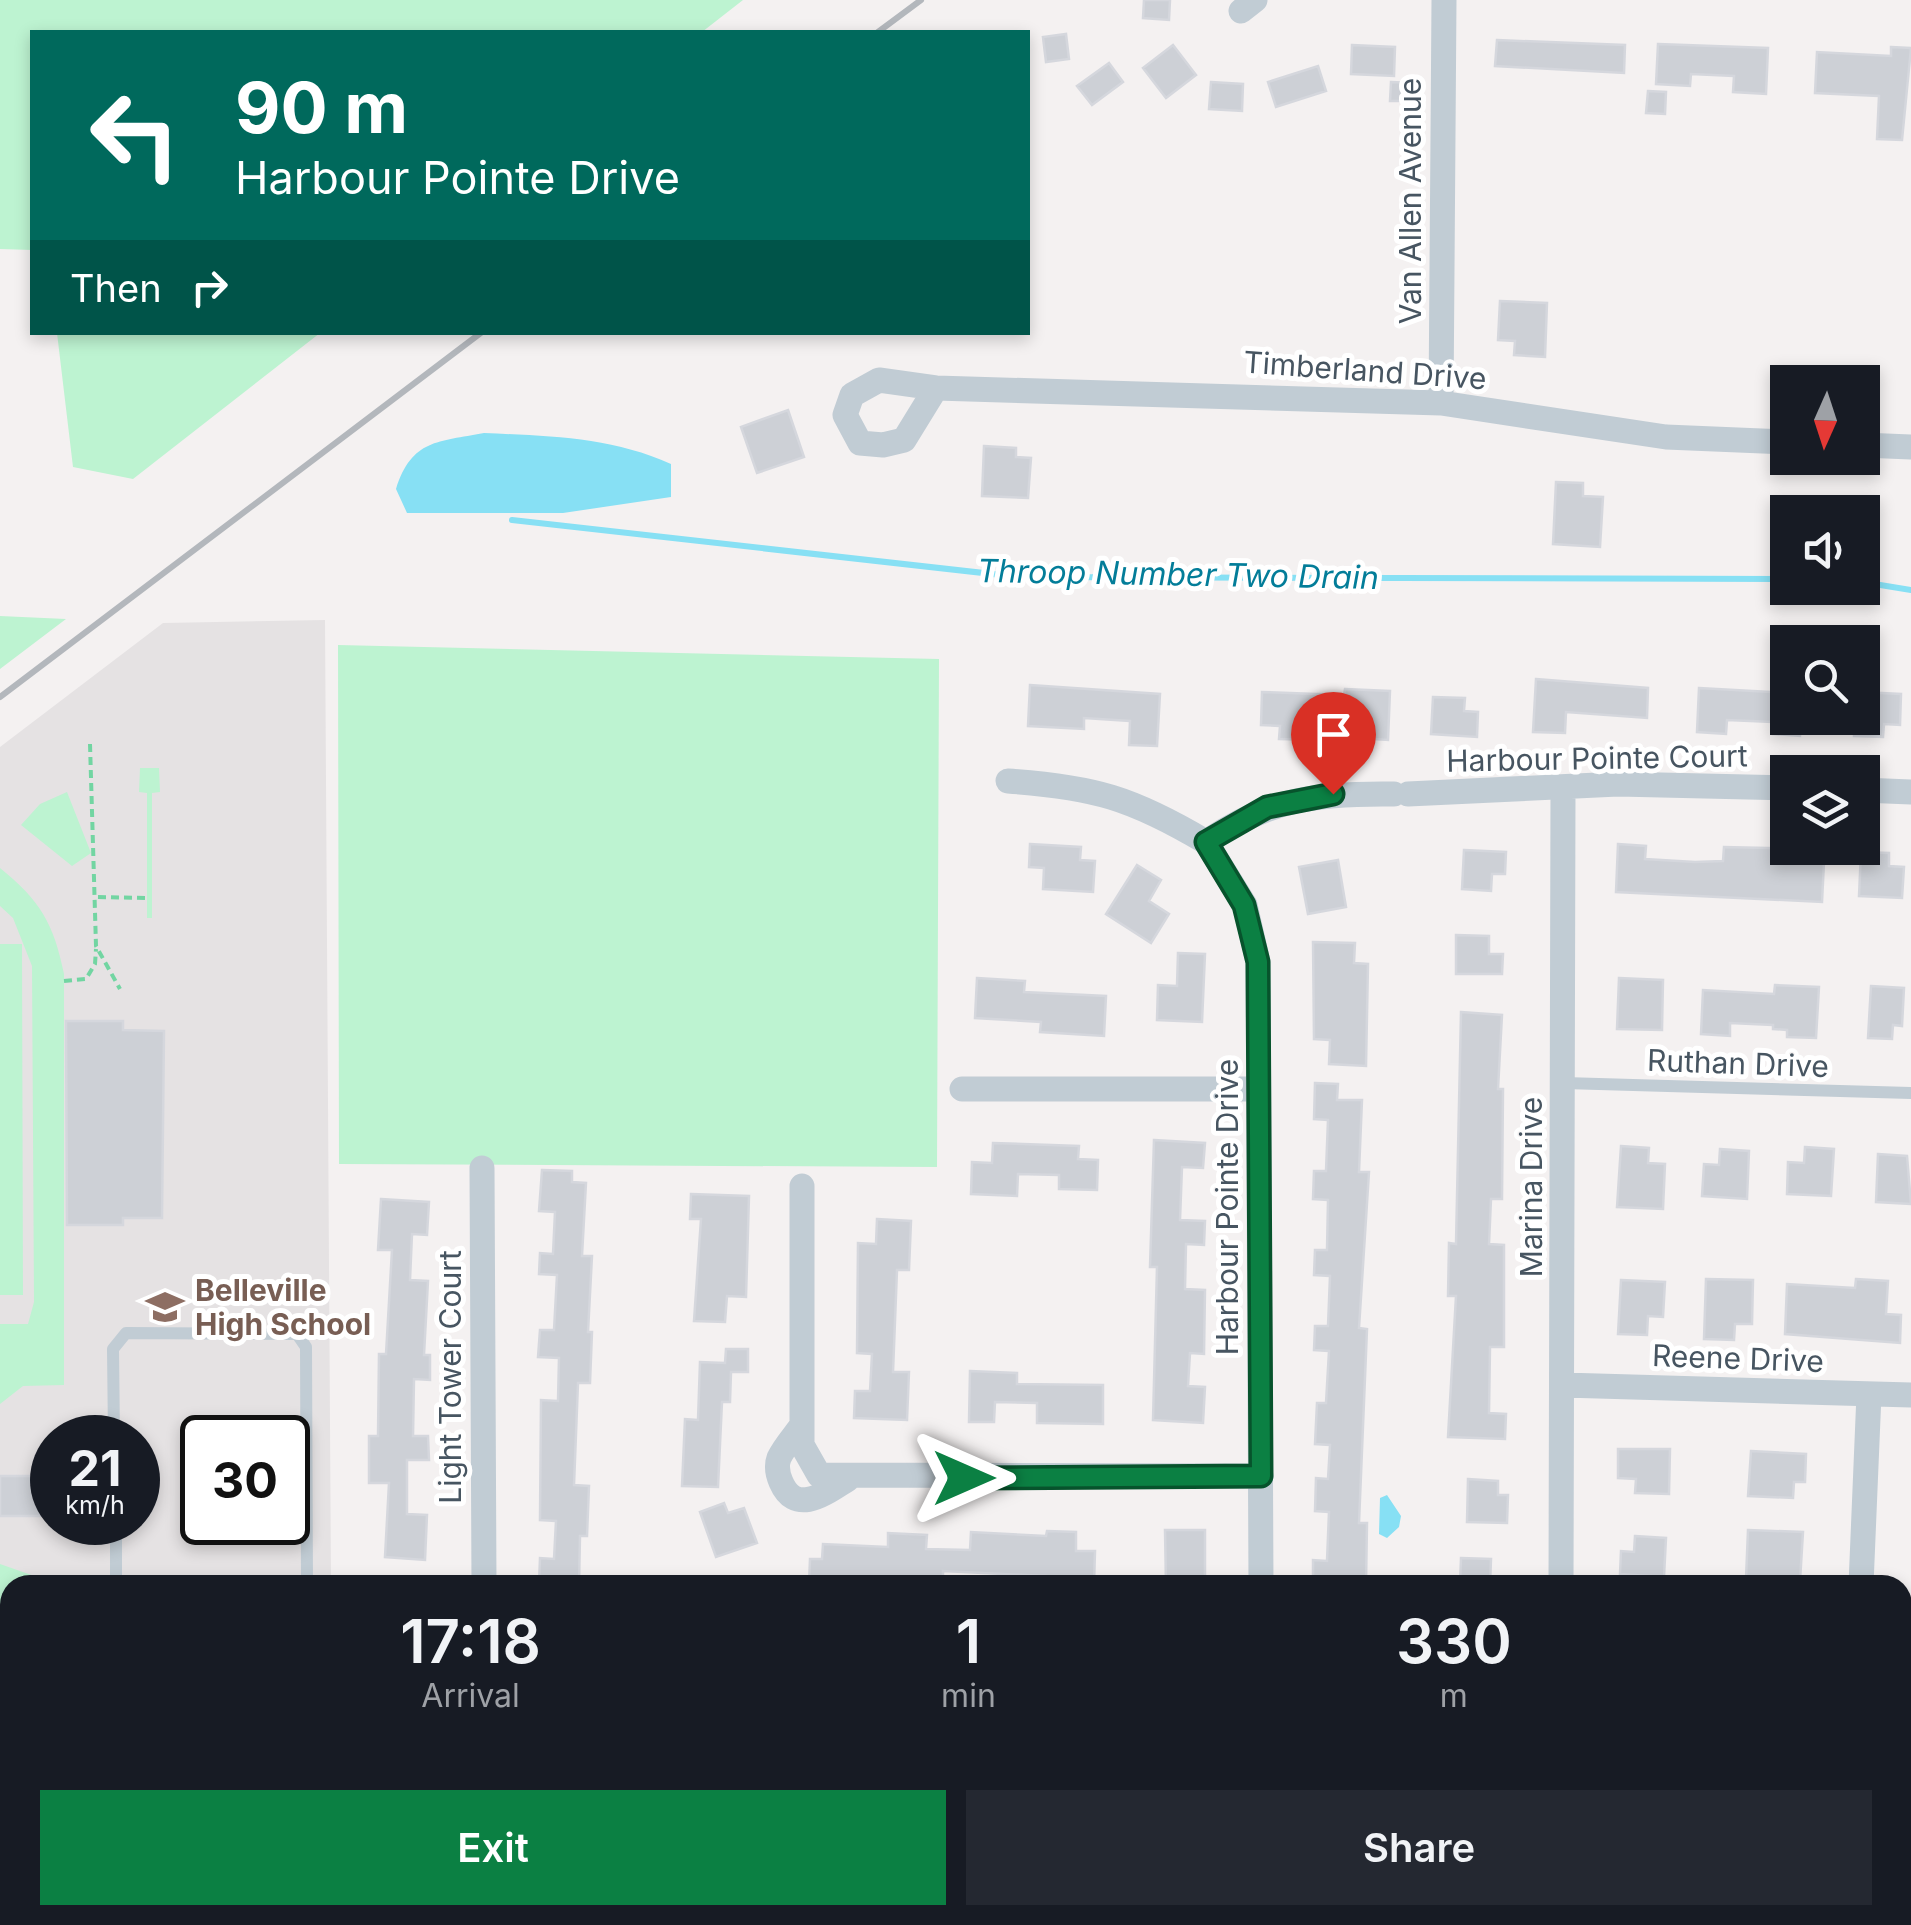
<!DOCTYPE html>
<style>
:root{--surface:#171b24;--page:#242831;--text:#f1f3f6;--muted:#9ea1a6;--accent:#0b8043}
body{margin:0;font-family:Inter,sans-serif;background:var(--page);color:var(--text);height:100vh;display:flex;flex-direction:column;font-size:38px;white-space:nowrap}
*{box-sizing:border-box;margin:0}
p{font-size:32px;color:var(--muted)}
.icon{flex:none;width:55px;height:55px;fill:none;stroke:currentColor;stroke-width:2;stroke-linecap:round;stroke-linejoin:round}
.map{position:relative;flex:1;overflow:hidden}
.panel{position:absolute;left:0px;top:1575px;width:1912px;height:350px;display:flex;flex-direction:column;background:var(--surface);border-radius:30px 30px 0 0;box-shadow:0 5px 15px #0003}
.panel>*{flex:none}
.top-card{position:absolute;left:30px;top:30px;width:1000px;height:305px;border-radius:0px;box-shadow:0 5px 15px #0003;background:#00695c;color:#fff;overflow:hidden}
.needle{width:65px;rotate:183deg}
.buttons{position:absolute;left:1770px;top:365px;display:grid;gap:20px}
.buttons a{display:grid;place-items:center;width:110px;height:110px;border-radius:0px;background:var(--surface);box-shadow:0 5px 15px #0003;font-size:50px}
.speed{position:absolute;left:30px;top:1415px;display:flex;gap:20px;font-size:50px;font-weight:700;text-align:center}
.speed>*{display:grid;place-content:center;width:130px;height:130px;border-radius:50%;background:var(--surface);box-shadow:0 5px 15px #0003;line-height:1}
.speed small{font-size:25px;font-weight:400}
.speed .limit{border:5px solid #111;border-radius:15px;background:#fff;color:#111}
.pin{position:absolute;display:grid;place-items:center;width:85px;height:85px;color:#fff;margin:-102px -42px;border-radius:50% 50% 50% 0;rotate:-45deg;box-shadow:0 0 10px #0007}
.pin .icon{rotate:45deg}
.me{position:absolute;width:110px;margin:-55px;rotate:90deg;stroke-linejoin:round;filter:drop-shadow(0 0 8px #0008)}
.turn{display:flex;align-items:center;gap:35px;height:210px;padding:0 40px;font-size:45px}
.turn .icon{width:130px;height:130px;stroke-width:2.5}
.turn b{display:block;font-size:70px;line-height:85px}
.then{display:flex;align-items:center;height:95px;padding:0 40px;background:#0003;gap:20px;font-size:38px}
.eta{display:flex;justify-content:space-evenly;align-items:center;height:170px;text-align:center}
.eta b{font-size:60px;font-weight:600;line-height:70px}
.cta{display:flex;gap:20px;margin-top:auto;padding:20px 40px}
.cta a{flex:1;height:115px;border-radius:0px;background:var(--accent);color:#fff;font-size:40px;font-weight:600;line-height:115px;text-align:center}
.cta a+a{background:var(--page);color:var(--text)}
.map>svg:first-child{display:block}
</style>
<div class="map">
<svg width="1911" height="1925" viewBox="0 0 1911 1925">
<rect width="100%" height="100%" fill="#f4f1f1"/>
<path fill="#e5e2e3" fill-rule="evenodd" d="M325,620L331,1585H10V1915H656L752,1925H0V747L163,623ZM52,1438H138V1522H52ZM202,1438H288V1522H202Z"/>
<path fill="#bdf3d1" d="M0,0H743L702,32H32V250L0,249Z
M57,333V332L320,333L133,479L73,467Z
M0,616L66,619L0,669Z
M338,645L939,659L937,1167L339,1164Z
M140,768H159L160,792L152,793V918H147V793L139,792Z
M67,792L91,853L72,866L21,825L40,804Z
M0,868C40,900 54,924 64,974V1385L23,1386L0,1404V1324H28L34,1302L32,966L13,918L0,906Z
M0,944H22L23,1295H0Z
M0,1564L60,1585H10V1810L0,1814Z"/>
<path fill="#87e0f4" d="M484,433C550,436 611,437 671,464V497L563,513H407L396,489C412,439 438,442 484,433Z
M1387,1495L1401,1516L1399,1527L1387,1538L1379,1534L1380,1498Z"/>
<g fill="none" stroke-linecap="round" stroke-linejoin="round">
<path stroke="#87e0f4" stroke-width="6" d="M512,520L1019,577L1788,579
M1862,582L1911,590"/>
</g>
<path fill="#cdd0d6" stroke="#d5d7dd" stroke-width="2.5" d="M1144,0H1170L1169,20L1143,18Z
M1066,34L1069,59L1046,62L1043,37Z
M1497,40L1625,45L1624,73L1495,66Z
M1658,44L1768,48L1766,94L1733,92L1734,76L1691,74L1690,86L1656,84Z
M1173,45L1196,75L1166,98L1143,68Z
M1352,45L1395,47L1394,76L1351,74Z
M1891,47L1911,48L1902,140L1877,139L1879,96L1815,93L1817,52L1891,56Z
M1109,63L1123,82L1092,105L1077,86Z
M1318,66L1326,91L1276,107L1268,82Z
M1211,82L1243,84L1242,111L1209,109Z
M1391,82L1412,83L1411,101H1390Z
M1648,91L1666,92L1665,114L1646,113Z
M1500,301L1547,303L1545,357L1514,355L1515,341L1498,340Z
M788,410L804,457L757,473L741,427Z
M984,446L1016,448V457L1031,458L1028,498L982,496Z
M1556,482L1583,483V496L1603,497L1600,547L1553,544Z
M1536,679L1648,688L1647,718L1566,712L1565,733L1533,732Z
M1030,685L1160,694L1157,746L1129,745L1130,721L1084,718V729L1028,726Z
M1699,688L1788,693V718H1801L1800,736L1773,734V722L1727,720L1726,734L1697,732Z
M1345,689L1390,691L1388,740L1358,738L1359,725L1317,722L1316,740L1279,739L1280,726L1261,725L1262,692L1344,695Z
M1862,692L1901,694L1900,725L1884,724L1883,737L1854,736L1855,718H1862Z
M1433,697L1465,698L1464,711L1478,712L1477,737L1431,734Z
M1030,844L1081,847L1080,860L1095,861L1093,892L1043,889L1044,868L1029,867Z
M1618,844L1646,846L1645,859L1695,862L1723,861L1724,847L1809,849L1808,861L1824,862L1822,902L1616,892Z
M1464,850L1506,852L1505,874H1492L1491,891L1462,889Z
M1861,852L1889,853V866L1904,867L1902,898L1859,896Z
M1338,860L1346,907L1308,914L1299,867Z
M1137,865L1161,880L1149,901L1169,914L1151,943L1106,914Z
M1456,935L1489,936V954H1503L1502,974H1456Z
M1313,942L1355,943L1354,963L1368,964L1366,1066L1329,1064L1330,1040L1314,1039Z
M1178,953L1205,954L1202,1022L1157,1020L1158,985L1177,986Z
M977,978L1025,981L1024,992L1106,996L1104,1036L1040,1032L1041,1022L975,1018Z
M1619,978L1663,980L1662,1030L1617,1029Z
M1775,985L1819,987L1816,1038L1787,1037V1030L1773,1029V1025L1730,1023V1036L1701,1034L1703,990L1774,994Z
M1871,986L1904,988L1902,1026L1893,1025L1892,1039L1868,1038Z
M1461,1012L1502,1015L1498,1089H1503L1502,1199H1491L1489,1244L1504,1245V1347H1490L1489,1413L1506,1414L1505,1439L1448,1437L1456,1296H1448L1449,1243L1456,1244Z
M66,1021H123V1030L164,1031L162,1218H123V1225H67Z
M1315,1083L1338,1084L1337,1100H1362L1359,1172H1369L1359,1328L1367,1329L1359,1523H1367L1366,1585L1313,1584V1560L1327,1561L1329,1512L1315,1511L1316,1478L1328,1479L1330,1445L1315,1444L1317,1403H1326L1329,1351L1314,1350L1315,1326H1328L1330,1276L1314,1275L1315,1250H1327L1328,1200L1313,1199L1314,1171H1326L1328,1120L1314,1119Z
M1154,1140L1205,1143L1203,1168L1182,1167L1180,1220L1205,1221L1204,1245L1186,1244L1185,1289L1205,1290L1204,1354L1190,1353L1188,1386L1205,1387L1203,1423L1153,1420L1157,1267H1150Z
M993,1143L1079,1146L1078,1159L1098,1160L1097,1190L1059,1189V1175L1018,1174L1017,1196L971,1194L972,1162L992,1163Z
M1621,1146L1649,1148L1648,1163L1665,1164L1663,1209L1617,1207Z
M1805,1147L1834,1149L1831,1196L1787,1194L1788,1162L1804,1163Z
M1720,1149L1749,1151L1747,1199L1702,1196L1704,1164L1719,1165Z
M1878,1154L1907,1156L1911,1204L1876,1202Z
M542,1170L572,1171V1182L586,1183L582,1256H592L588,1332H592L590,1383H578L574,1485L589,1486L587,1536H580L579,1585H539L540,1558L554,1559L556,1521L540,1520L541,1400L558,1401L559,1358L538,1357L540,1330H554L557,1275L539,1274L540,1253L553,1254L555,1212L539,1211Z
M691,1194L749,1196L746,1297L727,1296L725,1322L694,1321L701,1219H690Z
M381,1199L429,1202L427,1235L412,1234L410,1280L428,1281L424,1355H430V1380L414,1379L413,1436H428L429,1460H407V1514L427,1515L425,1560L385,1557L389,1483H369V1436H378L379,1354H386L392,1250H378Z
M877,1219L911,1221L909,1270H897L893,1372H909L907,1420L854,1418L855,1391H870L872,1354L857,1353L858,1243L876,1244Z
M1706,1279L1753,1280L1752,1324H1735L1734,1340L1704,1339Z
M1856,1279L1888,1281L1886,1314L1901,1315L1900,1343L1785,1334L1787,1284L1855,1288Z
M1621,1280L1665,1282L1663,1317L1648,1316L1647,1335L1618,1334Z
M726,1349H748V1372H731L730,1402H722L718,1487L682,1486L685,1419L698,1420L700,1362L725,1363Z
M970,1371L1017,1373V1384L1103,1385V1424L1037,1423V1403L995,1402L994,1422H969Z
M1618,1449H1670L1669,1494L1635,1493L1636,1479L1618,1478Z
M1751,1451L1806,1454L1805,1482H1794L1793,1498L1748,1496Z
M0,1476H52V1516H0Z
M1468,1479L1498,1481V1495H1508L1507,1523L1467,1522Z
M724,1503L728,1513L744,1508L757,1543L716,1557L700,1512Z
M1165,1530H1205V1585H1166Z
M1748,1530L1803,1532L1800,1581L1746,1579Z
M1047,1531L1076,1532V1551H1095L1094,1585L1045,1584V1576L943,1571V1581L864,1578V1585H809L810,1559H822L823,1544L888,1547V1533L927,1535L926,1549L970,1550L971,1532L1046,1536Z
M1635,1536L1666,1538L1664,1577L1620,1574L1621,1551L1634,1552Z
M1461,1558L1491,1559L1490,1585H1460Z"/>
<g fill="none" stroke-linecap="round" stroke-linejoin="round">
<path stroke="#72d5a2" stroke-width="4" stroke-dasharray="8 5" stroke-linecap="butt" d="M90,744L96,946L120,989
M98,897L147,898
M64,981L86,979L95,964L96,949
M407,1925L408,1915"/>
<path stroke="#c1ccd4" stroke-width="12" d="M1564,1083L1911,1093
M114,1438L113,1349L126,1333L297,1334L306,1347L307,1585
M116,1522V1585"/>
<path stroke="#c1ccd4" stroke-width="25" d="M1241,11L1255,0
M936,388L904,440L883,445L860,443L845,415L852,395L879,380L936,388L1441,403L1666,437L1788,442
M1441,403L1444,0
M1862,445L1911,447
M1008,781C1094,787 1132,798 1206,842C1270,798 1318,793 1394,794
M1862,790L1911,792
M1408,794L1618,784L1788,788
M1206,842L1245,905L1258,962L1261,1585
M962,1089H1258
M482,1168L484,1585
M802,1186V1445L819,1475L1261,1476
M1563,1385L1911,1395
M802,1425C795,1435 784,1447 779,1458C776,1466 778,1475 781,1482C796,1517 827,1492 848,1479
M1561,1585L1563,790
M1861,1585L1869,1394
M1902,1855L1911,1862
M1577,1915L1580,1925
M1000,1925V1915
M1274,1925V1915"/>
<path stroke="#b3b7bc" stroke-width="6" d="M878,32L921,0
M0,697L482,332"/>
</g>
<g fill="none" stroke-linecap="round" stroke-linejoin="round">
<g stroke="#07532c" stroke-width="25">
<path id="route" d="M964,1478L1261,1476L1258,962L1244,905L1206,842L1267,807L1333,794"/>
</g>
<use href="#route" stroke="#0b8043" stroke-width="18"/>
</g>
<defs>
<g id="school-bare" transform="scale(3)"><path d="M0-5L7-2L0 1L-7-2ZM-4 1L0 2.5L4 1V4Q0 6-4 4Z" fill="#8d6e63" stroke="#fff" stroke-width="2.5" paint-order="stroke"/></g>
</defs>
<g fill-rule="evenodd">
<use href="#school-bare" x="165" y="1307"/>
</g>
<g text-anchor="middle" dominant-baseline="central" stroke-width="10" stroke-linejoin="round" paint-order="stroke">
<g font-size="30" fill="#475561" stroke="#fff">
<text transform="translate(1410 201) rotate(-90)">Van Allen Avenue</text>
<text transform="translate(1365 370) rotate(4)">Timberland Drive</text>
<text transform="translate(1597 758) rotate(-1)">Harbour Pointe Court</text>
<text transform="translate(1738 1063) rotate(2)">Ruthan Drive</text>
<text transform="translate(1531 1187) rotate(-90)">Marina Drive</text>
<text transform="translate(1227 1207) rotate(-90)">Harbour Pointe Drive</text>
<text transform="translate(1738 1358) rotate(2)">Reene Drive</text>
<text transform="translate(450 1377) rotate(-90)">Light Tower Court</text>
</g>
<g font-size="30" font-weight="bold" fill="#785e54" stroke="#fff" text-anchor="start">
<text x="195" y="1290">Belleville<tspan x="195" dy="34">High School</tspan></text>
</g>
<g font-size="32" font-style="italic" fill="#037d99" stroke="#fff">
<text transform="translate(1178 574) rotate(1)">Throop Number Two Drain</text>
</g>
</g>
</svg>
<div class="buttons">
<a><svg class="needle" viewBox="-14 -14 28 28"><path d="M0-13l5 13h-10z" fill="#e53935"/><path d="M0 13l5-13h-10z" fill="#9ea1a6"/></svg></a>
<a><svg class="icon" aria-label="sound" viewBox="0 0 24 24"><path d="M4 9h4l5-4v14l-5-4H4zM17 9q2 3 0 6"/></svg></a>
<a><svg class="icon" aria-label="search" viewBox="0 0 24 24"><circle cx="10" cy="10" r="6"/><path d="M15 15l6 6"/></svg></a>
<a><svg class="icon" aria-label="layers" viewBox="0 0 24 24"><path d="M12 4l9 5-9 5-9-5zM3 14l9 5 9-5"/></svg></a>
</div>
<div class="speed"><div>21<small>km/h</small></div><div class="limit">30</div></div>
<div class="pin" style="left:1333px;top:794px;background:#d93025"><svg class="icon" aria-label="arrive" viewBox="0 0 24 24"><path d="M6 21V4h12l-3 4 3 4H6"/></svg></div>
<svg class="me" style="left:964px;top:1478px" viewBox="-20 -20 40 40"><path d="M0-17L14 15 0 8-14 15z" fill="#0b8043" stroke="#fff" stroke-width="4"/></svg>
<div class="top-card">
<div class="turn"><svg class="icon" aria-label="left" viewBox="0 0 24 24"><path d="M17 20v-9H6M10 6l-5 5 5 5"/></svg><div><b>90 m</b>Harbour Pointe Drive</div></div>
<div class="then">Then<svg class="icon" aria-label="right" viewBox="0 0 24 24"><path d="M7 20v-9h11M14 6l5 5-5 5"/></svg></div>
</div>
<section class="panel">
<div class="eta">
<div><b>17:18</b><p>Arrival</p></div>
<div><b>1</b><p>min</p></div>
<div><b>330</b><p>m</p></div>
</div>
<div class="cta"><a>Exit</a><a>Share</a></div>
</section>
</div>
